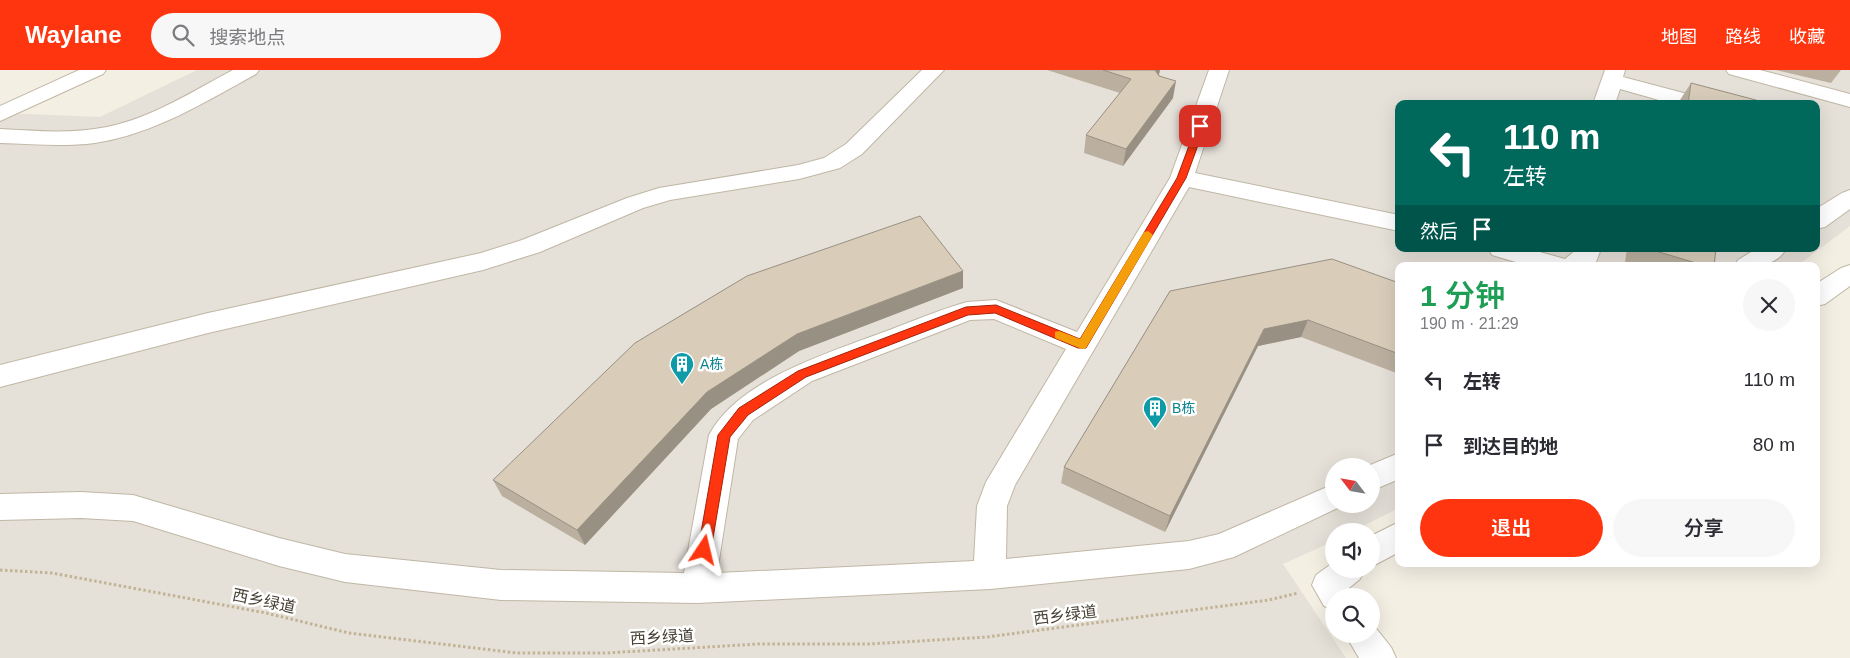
<!DOCTYPE html>
<html lang="zh">
<meta charset="utf-8">
<style>
:root{--surface:#fff;--page:#f7f7f7;--text:#2b2b33;--muted:#7c7c81;--accent:#ff350f}
body{margin:0;font-family:Helvetica,"Noto Sans SC",sans-serif;background:var(--page);color:var(--text);height:100vh;display:flex;flex-direction:column;font-size:19px;white-space:nowrap}
*{box-sizing:border-box;margin:0}
p{font-size:16px;color:var(--muted)}
.icon{flex:none;width:28px;height:28px;fill:none;stroke:currentColor;stroke-width:2;stroke-linecap:round;stroke-linejoin:round}
.map{position:relative;flex:1;overflow:hidden}
.side{position:absolute;left:1395px;top:192px;width:425px;height:305px;display:flex;flex-direction:column;background:var(--surface);border-radius:10px;box-shadow:0 5px 20px #0002}
.side>*{flex:none}
.guide{position:absolute;left:1395px;top:30px;width:425px;height:152px;border-radius:10px;box-shadow:0 5px 20px #0002;background:#00695c;color:#fff;overflow:hidden}
.needle{width:32px;rotate:301deg}
.controls{position:absolute;left:1325px;top:388px;display:grid;gap:10px}
.controls a{display:grid;place-items:center;width:55px;height:55px;border-radius:50%;background:var(--surface);box-shadow:0 5px 20px #0002;font-size:25px}
.pin{position:absolute;display:grid;place-items:center;width:42px;height:42px;color:#fff;margin:-21px;border-radius:10px;box-shadow:0 2px 8px #0006}
.me{position:absolute;width:55px;margin:-28px;rotate:10deg;stroke-linejoin:round;filter:drop-shadow(0 0 4px #0008)}
.turn{display:flex;align-items:center;gap:18px;height:105px;padding:0 25px;font-size:22px}
.turn .icon{width:65px;height:65px;stroke-width:2.5}
.turn b{display:block;font-size:35px;line-height:42px}
.then{display:flex;align-items:center;height:48px;padding:0 25px;background:#0003;gap:10px;font-size:19px}
.round{display:grid;place-items:center;flex:none;width:52px;height:52px;border-radius:26px;background:var(--page)}
.head{display:flex;align-items:center;justify-content:space-between;height:85px;padding:0 25px}
h1{font-size:30px;font-weight:600;line-height:38px;color:#1e9e55}
.primary-button{display:flex;gap:10px;margin-top:auto;padding:10px 25px}
.primary-button a{flex:1;height:58px;border-radius:30px;background:var(--accent);color:#fff;font-size:20px;font-weight:600;line-height:58px;text-align:center}
.primary-button a+a{background:var(--page);color:var(--text)}
ul{padding:0;list-style:none}
li{display:flex;align-items:center;gap:15px;height:65px;padding:0 25px}
li div{flex:1}
li b{display:block;font-size:19px}
li em{font-style:normal}
header{display:flex;align-items:center;gap:30px;box-sizing:border-box;height:70px;padding:0 25px;background:var(--accent);color:#fff}
header strong{font-size:24px}
nav{display:flex;gap:28px;margin-inline-start:auto;font-size:18px}
.search{width:350px;height:45px;background:var(--page);display:flex;align-items:center;gap:12px;box-sizing:border-box;padding:0 18px;border-radius:28px;color:var(--muted);font-size:19px}
.map>svg:first-child{display:block}
</style>
<header>
<strong>Waylane</strong>
<div class="search"><svg class="icon" aria-label="search" viewBox="0 0 24 24"><circle cx="10" cy="10" r="6"/><path d="M15 15l6 6"/></svg>搜索地点</div>
<nav><a>地图</a><a>路线</a><a>收藏</a></nav>
</header>
<div class="map">
<svg width="1850" height="588" viewBox="0 0 1850 588">
<rect width="100%" height="100%" fill="#f4efe3"/>
<path fill="#e5e0d8" fill-rule="evenodd" d="M197,0H1850V156L1797,196H1399V438L1353,461H1334V471L1283,494L1346,588H0V43L100,47ZM1399,34H1816V179H1399ZM1334,396H1371V434H1334Z"/>
<g fill="none" stroke-linecap="round" stroke-linejoin="round">
<g stroke="#c0b7a5" stroke-width="2">
<path id="street" d="M79,0H106L103,4L0,51V36Z
M233,0H259L256,4C205,32 154,64 95,73C64,77 32,74 0,73V59C36,61 72,64 107,57C152,48 193,21 233,0Z
M922,0H944L862,84L840,98L799,109L670,130L643,138L540,182L483,200L208,263L0,317V295L208,243L481,183L522,170L627,128L659,118L798,95L824,88L846,74Z
M1209,0H1229L1195,103L1399,145V161L1189,117L1015,415L1007,436L1006,489L1189,471L1219,464L1334,414V434H1346L1234,487L1189,499L990,519L698,533L501,530L345,512L279,496L133,451L81,448L0,450V424L81,422L133,425L279,468L345,484L501,500L684,503L709,365C738,310 826,284 881,263C909,253 938,240 967,232L996,230L1077,262L1170,108ZM994,249L1066,279L986,412L977,436L974,491L717,503L738,369L753,350L812,311L970,250Z
M1605,0H1625L1623,7L1706,29L1709,34H1673L1620,19L1615,34H1593Z
M1726,0H1760L1850,24V37L1729,4Z
M1850,120V139L1825,157L1816,159V139L1842,123Z
M1489,179H1529L1565,189L1577,179H1601L1596,192L1590,196H1529L1492,185Z
M1756,179H1786C1775,198 1754,196 1735,196L1738,190Z
M1850,195V216L1825,234L1816,236V214L1841,198Z
M1399,383V409L1371,421V396H1368Z
M1399,452V482L1371,497V466Z
M1334,492V499H1365L1360,509L1349,518L1352,526H1334V540L1324,536L1312,515L1316,505Z
M1371,552L1391,577L1396,588H1359L1345,564H1371Z"/>
</g>
<path stroke="#c3b395" stroke-width="3" stroke-dasharray="2.5 2.5" stroke-linecap="butt" d="M0,500L52,503L266,543L349,563L517,583H606L758,574H869L987,567L1269,530L1298,523"/>
<use href="#street" fill="#fff" fill-rule="evenodd"/>
</g>
<path fill="#bbb0a0" d="M1047,0H1160L1159,5L1173,28L1123,96L1084,83L1086,65L1120,23Z
M1776,0H1841L1831,13Z
M1691,13L1771,34H1679L1680,30Z
M1627,179H1716L1706,196H1638L1625,192Z
M963,201V218L799,281L711,339L585,475L502,426L493,410Z
M1399,213V304L1301,267L1258,276L1165,462L1061,413L1064,397L1170,221Z"/>
<path fill="#989082" d="M1155,0H1160L1158,8Z
M1176,11L1173,28L1123,96L1126,79Z
M963,201V218L799,281L711,339L585,475L577,460L707,322L797,264Z
M1308,250L1301,267L1258,276L1165,462L1170,446L1264,259Z"/>
<path fill="#d9cdba" stroke="#989082" d="M1103,0H1155L1159,6L1176,11L1126,79L1086,65L1131,9Z
M1691,13L1771,34H1688Z
M920,146L963,201L797,264L707,322L577,460L493,410L635,273L747,206Z
M1649,179H1716L1714,196H1706Z
M1332,189L1399,213V284L1308,250L1264,259L1170,446L1064,397L1170,221Z"/>
<path fill="#ff350f" stroke="#a6220a" d="M1197,54L1205,56L1186,108L1086,278H1078L995,243L968,245L806,307L748,345L730,367L711,480L709,484H700L698,480L718,365L739,338L798,301L966,237L996,235L1080,269L1177,108Z"/>
<path fill="#f59e0b" d="M1148,161L1153,165L1086,278L1082,279L1055,268V262L1059,261L1080,269L1144,162Z"/>
<defs>
<g id="building-pin" transform="scale(1.25)"><path d="M0 17L-7.5 6A9.5 9.5 0 1 1 7.5 6Z" fill="#0f9aa8" stroke="#fff"/><path d="M-4-6H4V6H1V3H-1V6H-4ZM-2.5-4.3h1.7v1.8h-1.7ZM.8-4.3h1.7v1.8H.8ZM-2.5-1h1.7V.8h-1.7ZM.8-1h1.7V.8H.8Z" fill="#fff"/></g>
</defs>
<g fill-rule="evenodd">
<use href="#building-pin" x="682" y="294"/>
<use href="#building-pin" x="1155" y="338"/>
</g>
<g text-anchor="middle" dominant-baseline="central" stroke-width="5" stroke-linejoin="round" paint-order="stroke">
<g font-size="14" fill="#0d838f" stroke="#fff" text-anchor="start">
<text x="700" y="294">A栋</text>
<text x="1172" y="338">B栋</text>
</g>
<g font-size="16" fill="#463f33" stroke="#fff">
<text transform="translate(264 531) rotate(12)">西乡绿道</text>
<text transform="translate(1065 545) rotate(-7)">西乡绿道</text>
<text transform="translate(662 567) rotate(-3)">西乡绿道</text>
</g>
</g>
</svg>
<div class="controls">
<a><svg class="needle" viewBox="-14 -14 28 28"><path d="M0-13l5 13h-10z" fill="#e53935"/><path d="M0 13l5-13h-10z" fill="#7c7c81"/></svg></a>
<a><svg class="icon" aria-label="sound" viewBox="0 0 24 24"><path d="M4 9h4l5-4v14l-5-4H4zM17 9q2 3 0 6"/></svg></a>
<a><svg class="icon" aria-label="search" viewBox="0 0 24 24"><circle cx="10" cy="10" r="6"/><path d="M15 15l6 6"/></svg></a>
</div>
<div class="pin" style="left:1200px;top:56px;background:#d93025"><svg class="icon" aria-label="arrive" viewBox="0 0 24 24"><path d="M6 21V4h12l-3 4 3 4H6"/></svg></div>
<svg class="me" style="left:704px;top:480px" viewBox="-20 -20 40 40"><path d="M0-17L14 15 0 8-14 15z" fill="#ff350f" stroke="#fff" stroke-width="4"/></svg>
<div class="guide">
<div class="turn"><svg class="icon" aria-label="left" viewBox="0 0 24 24"><path d="M17 20v-9H6M10 6l-5 5 5 5"/></svg><div><b>110 m</b>左转</div></div>
<div class="then">然后<svg class="icon" aria-label="arrive" viewBox="0 0 24 24"><path d="M6 21V4h12l-3 4 3 4H6"/></svg></div>
</div>
<section class="side">
<div class="head"><div><h1>1 分钟</h1><p>190 m · 21:29</p></div><a class="round"><svg class="icon" aria-label="close" viewBox="0 0 24 24"><path d="M6 6l12 12M18 6L6 18"/></svg></a></div>
<ul>
<li><svg class="icon" aria-label="left" viewBox="0 0 24 24"><path d="M17 20v-9H6M10 6l-5 5 5 5"/></svg><div><b>左转</b></div><em>110 m</em></li>
<li><svg class="icon" aria-label="arrive" viewBox="0 0 24 24"><path d="M6 21V4h12l-3 4 3 4H6"/></svg><div><b>到达目的地</b></div><em>80 m</em></li>
</ul>
<div class="primary-button"><a>退出</a><a>分享</a></div>
</section>
</div>
